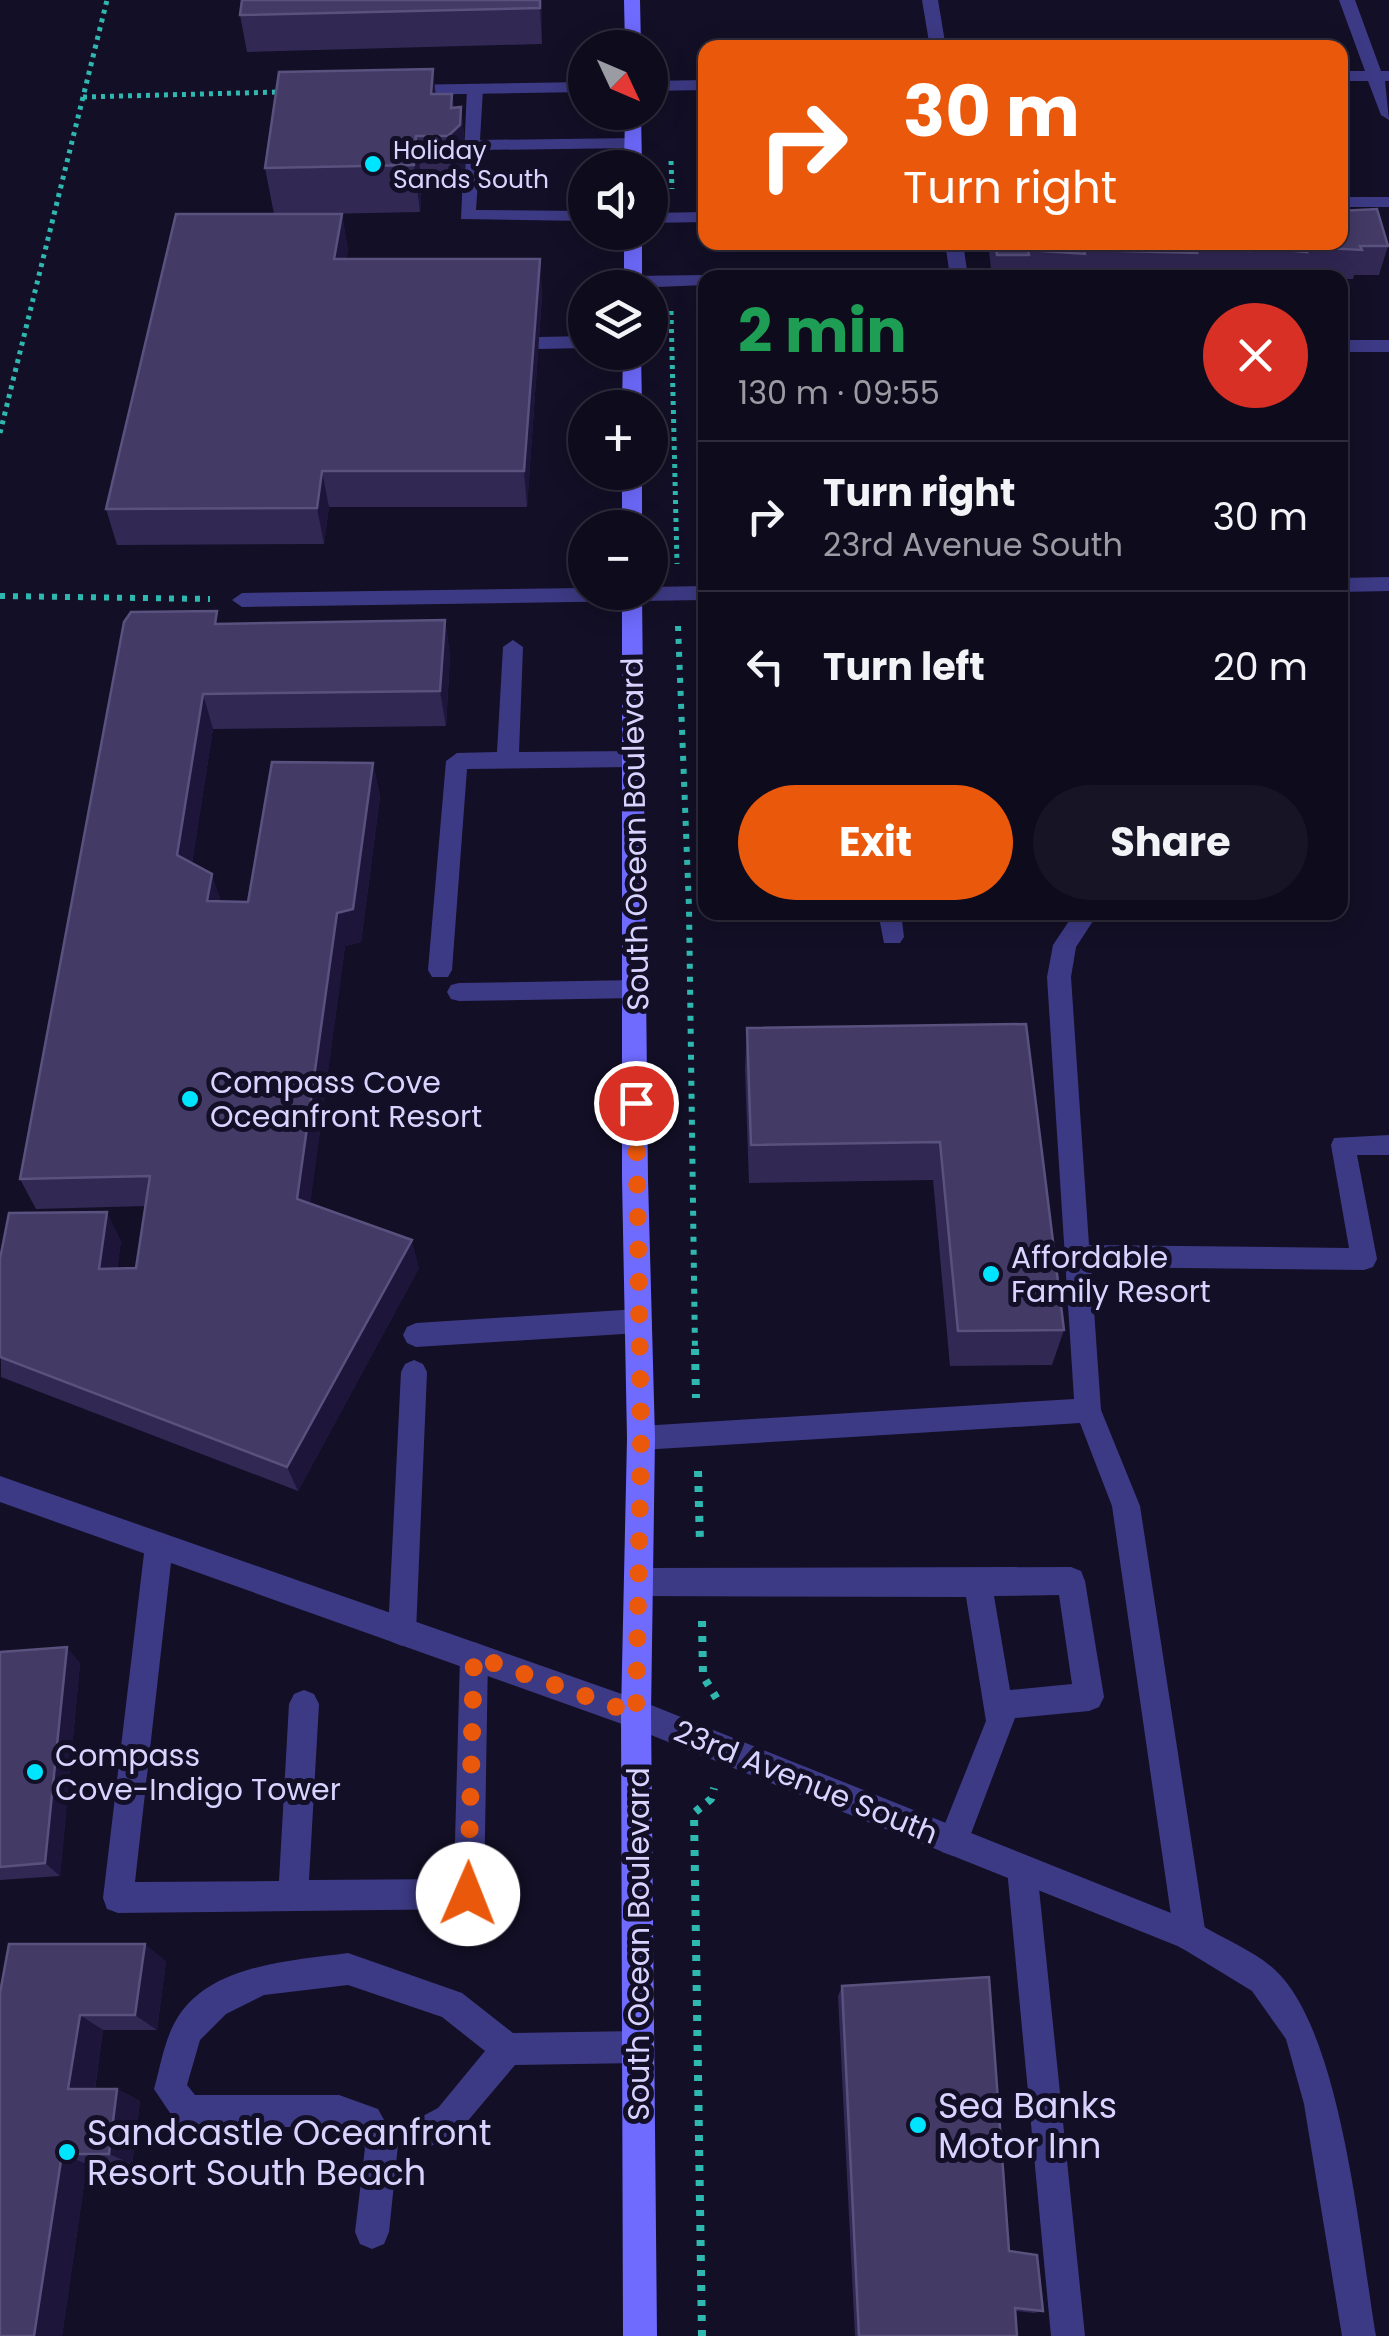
<!DOCTYPE html>
<meta charset="utf-8">
<style>
:root{--surface:#0e0b1c;--page:#171425;--text:#f1f3f6;--muted:#9b9ba3;--line:#2e2b3b;--accent:#ea580c}
body{margin:0;font-family:Poppins,sans-serif;background:var(--page);color:var(--text);height:100vh;display:flex;flex-direction:column;font-size:38px;white-space:nowrap}
*{box-sizing:border-box;margin:0}
p{font-size:32px;color:var(--muted)}
.icon{flex:none;width:55px;height:55px;fill:none;stroke:currentColor;stroke-width:2;stroke-linecap:round;stroke-linejoin:round}
.map{position:relative;flex:1;overflow:hidden}
.panel{position:absolute;left:698px;top:270px;width:650px;height:650px;display:flex;flex-direction:column;background:var(--surface);border-radius:20px;box-shadow:0 5px 25px #0003,0 0 0 2px var(--line)}
.panel>*{flex:none}
.banner{position:absolute;left:698px;top:40px;width:650px;height:210px;border-radius:20px;box-shadow:0 5px 25px #0003,0 0 0 2px var(--line);background:#ea580c;color:#fff;overflow:hidden}
.needle{width:65px;rotate:134deg}
.fabs{position:absolute;left:568px;top:30px;display:grid;gap:20px}
.fabs a{display:grid;place-items:center;width:100px;height:100px;border-radius:50%;background:var(--surface);box-shadow:0 5px 25px #0003,0 0 0 2px var(--line);font-size:50px}
.pin{position:absolute;display:grid;place-items:center;width:85px;height:85px;color:#fff;margin:-42px;border:5px solid #fff;border-radius:50%;box-shadow:0 2px 10px #0007}
.me{position:absolute;width:110px;margin:-55px;rotate:1deg;stroke-linejoin:round;filter:drop-shadow(0 0 8px #0008)}
.turn{display:flex;align-items:center;gap:35px;height:210px;padding:0 40px;font-size:45px}
.turn .icon{width:130px;height:130px;stroke-width:2.5}
.turn b{display:block;font-size:70px;line-height:85px}
.round{display:grid;place-items:center;flex:none;width:105px;height:105px;border-radius:52px;background:var(--page)}
.headline{display:flex;align-items:center;justify-content:space-between;height:170px;padding:0 40px}
h1{font-size:60px;font-weight:700;line-height:75px;color:#1e9e55}
.cta{display:flex;gap:20px;margin-top:auto;padding:20px 40px}
.cta a{flex:1;height:115px;border-radius:60px;background:var(--accent);color:#fff;font-size:40px;font-weight:700;line-height:115px;text-align:center}
.cta a+a{background:var(--page);color:var(--text)}
ul{padding:0;list-style:none}
li{display:flex;align-items:center;gap:30px;height:150px;padding:0 40px;border-top:2px solid var(--line)}
li div{flex:1}
li b{display:block;font-size:38px}
li em{font-style:normal}
.map>svg:first-child{display:block}
</style>
<div class="map">
<svg width="1389" height="2336" viewBox="0 0 1389 2336">
<rect width="100%" height="100%" fill="#130f26"/>
<g fill="none" stroke-linecap="round" stroke-linejoin="round">
<path stroke="#2fb8b0" stroke-width="5" stroke-dasharray="4 5" stroke-linecap="butt" d="M83,97L280,92
M671,161L672,189
M671,311L677,564
M0,433L107,0"/>
<path stroke="#2fb8b0" stroke-width="6" stroke-dasharray="5 8" stroke-linecap="butt" d="M0,596L210,599
M678,626L689,908L695,1352"/>
<path stroke="#2fb8b0" stroke-width="8" stroke-dasharray="6 9" stroke-linecap="butt" d="M695,1349L696,1398
M698,1471L700,1543
M702,1621L703,1676L720,1704
M702,2336L694,1813L711,1799L714,1788"/>
<path fill="#3d3a85" fill-rule="evenodd" d="M922,0H938L946,48H930Z
M475,84L483,89L480,140L633,138L641,143L633,148L480,150L476,210L585,211V221L461,219L467,89Z
M1340,197H1389V207H1340Z
M705,212V222L650,223V213Z
M945,242H963L968,278H823L832,273L949,270Z
M705,275L712,278H705V285L633,288L624,282L633,276Z
M585,336V348L539,349L530,343L539,337Z
M1340,340H1389V352H1340Z
M513,640L523,647L519,752L633,751L644,759L633,767L467,769L452,970L448,977H432L428,970L446,761L457,753L497,752L503,647Z
M1075,912H1099L1076,947L1071,977L1089,1245L1349,1248L1331,1145L1334,1138L1389,1135V1155H1357L1377,1259L1373,1267L1364,1270L1091,1267L1101,1410L1140,1506L1206,1936L1201,1947L1190,1952L1179,1947L1174,1936L1112,1506L1080,1423L641,1450L631,1447L627,1438L631,1429L641,1426L1074,1399L1047,977L1053,945Z
M637,980L645,982L649,989L645,996L637,998L459,1001L451,999L447,992L451,985L459,983Z
M639,1309L648,1313L652,1321L648,1329L639,1333L416,1347L407,1343L403,1335L407,1327L416,1323Z
M414,1360L423,1364L427,1372L416,1632L412,1642L402,1646L392,1642L388,1632L401,1372L405,1364Z
M159,1532L169,1536L173,1545L135,1882L279,1881L289,1704L294,1694L304,1690L314,1694L319,1704L309,1880L454,1879L460,1656L464,1646L474,1642L484,1646L488,1656L484,1894L480,1905L469,1909L118,1913L107,1909L103,1898L145,1545L149,1536Z
M1071,1567L1081,1571L1085,1581L1104,1697L1099,1707L1089,1711L1015,1718L964,1852L953,1856L942,1852L938,1841L986,1721L966,1597L639,1596L629,1592L625,1582L629,1572L639,1568ZM1059,1595L1072,1684L1010,1690L994,1596Z
M1022,1854L1033,1858L1037,1869L1085,2336H1051L1007,1869L1011,1858Z
M348,1953L462,1993L513,2033L638,2031L649,2036L654,2047L649,2058L638,2063L515,2065L460,2130L431,2146L419,2142L415,2130L419,2118L438,2108L485,2051L442,2017L348,1985L264,1995L226,2014L200,2040L187,2085L195,2095H339L378,2109L398,2145L389,2232L384,2244L372,2249L360,2244L355,2232L365,2148L356,2133L339,2127H187L176,2122L154,2089C160,2068 164,2042 175,2022C207,1964 290,1961 348,1953Z"/>
<path fill="#3d3a85" fill-rule="evenodd" d="M1339,0H1355L1381,71H1389V81H1385L1389,120L1381,115L1368,81H1340V71H1365Z
M705,80V90L650,91V81Z
M585,82V92L401,95L393,90L401,85Z
M1389,577V591L1340,592V578Z
M705,586V600L242,607L232,600L242,593L585,588V592H650V587Z
M878,912H901L904,937L900,943H884Z
M0,1476L636,1699L1201,1925C1224,1939 1254,1951 1274,1969C1342,2030 1360,2244 1376,2336H1342L1304,2104L1286,2039L1252,1991L1180,1947L636,1729L0,1502Z"/>
<path fill="#6f6bff" fill-rule="evenodd" d="M624,0H640L641,48H625Z
M625,112H641L642,168H624Z
M624,232H642V288H624Z
M623,352H641L642,408H622Z
M622,472H642V528H622Z
M622,592H642L648,1179L655,1438L651,1714L657,2336H623L621,1714L627,1438L622,1179Z"/>
</g>
<path fill="#312854" d="M242,0H542V44L247,52L240,15Z
M436,94H452L454,108L461,107L466,155L465,173L453,184H422L420,212L321,214H342L348,251L346,259H540L542,296L527,507H329L324,544L117,545L106,509L274,214L265,168Z
M1340,103L1348,127L1340,156Z
M988,242H1340L1388,246L1379,275H1354L1353,279H1340V278L1299,277L992,278Z
M445,620L450,656L446,726L213,729L192,863L221,902H248L373,763L380,797L361,942L345,946L310,1203L419,1268L298,1491L1,1377L0,1259L121,1241L117,1269L136,1268L146,1206L36,1209L20,1179L220,624Z
M1026,1024L1064,1330L1052,1365L950,1366L933,1180L749,1183L745,1069L747,1028Z
M0,1652L80,1663L60,1876L0,1880Z
M9,1944L166,1961L157,2030H103L95,2089H117L140,2101L132,2164H87L62,2336H0Z
M842,1986L1009,2251L1043,2311L1034,2313L1016,2311L1017,2336H855L838,1996Z"/>
<path fill="#1d163a" d="M540,0H542V44L540,8Z
M433,69L438,117L431,94Z
M452,94L456,129L461,107L466,155L465,173L453,184L448,136Z
M416,136L422,184L420,212L414,165Z
M342,214L348,251L340,296L334,259Z
M540,259L542,296L527,507L524,471Z
M322,471L329,507L324,544L317,508Z
M445,620L450,656L446,726L440,691Z
M203,694L213,729L188,889L177,855Z
M373,763L380,797L361,942L345,946L307,1228L297,1199L337,913Z
M212,874L223,907L207,901Z
M107,1212L121,1241L113,1297L99,1269Z
M412,1240L419,1268L298,1491L287,1467Z
M67,1647L80,1663L60,1876L45,1863Z
M145,1944L166,1961L157,2030L135,2015Z
M80,2015L103,2030L93,2101L68,2089Z
M117,2089L140,2101L132,2164L109,2154Z
M62,2154L87,2164L62,2336H34Z"/>
<path fill="#433a66" stroke="#5a527e" stroke-width="2.5" d="M242,0H540V8L240,15Z
M433,69L431,94H452L451,108L461,107L460,125L448,136H416L414,165L265,168L279,72Z
M1340,103L1348,127H1340Z
M1377,209L1388,246H1360L1362,250L1305,247L1307,252L1251,247V251L1195,249L1197,253L1084,250L1085,254L1028,250L1029,255H997L995,242H1340V211Z
M176,214H342L334,259H540L524,471H322L317,508L106,509Z
M217,611L215,624L445,620L440,691L203,694L177,855L212,874L207,901L248,902L272,762L373,763L353,909L337,913L297,1199L412,1240L287,1467L0,1357V1259L9,1213L107,1212L99,1269L136,1268L150,1176L20,1179L124,622L131,612Z
M1026,1024L1064,1330L958,1331L940,1142L751,1145L747,1028Z
M67,1647L45,1863L0,1867V1652Z
M9,1944H145L135,2015H80L68,2089H117L109,2154H62L34,2336H0V1993Z
M989,1977L1009,2251L1037,2255L1043,2311L1015,2308L1017,2336H859L842,1986Z"/>
<g fill="none" stroke-linecap="round" stroke-linejoin="round">
<path stroke="#ea580c" stroke-width="18" stroke-dasharray="0 32.4" d="M468,1894L474,1656L636,1714L641,1438L636,1103"/>
</g>
<g fill="#00e5ff" stroke="#130f26" stroke-width="4">
<circle cx="373" cy="164" r="10"/>
<circle cx="190" cy="1099" r="10"/>
<circle cx="991" cy="1274" r="10"/>
<circle cx="35" cy="1772" r="10"/>
<circle cx="918" cy="2125" r="10"/>
<circle cx="67" cy="2152" r="10"/>
</g>
<g text-anchor="middle" dominant-baseline="central" stroke-width="10" stroke-linejoin="round" paint-order="stroke">
<g font-size="25" fill="#d9d4ff" stroke="#130f26" text-anchor="start">
<text x="393" y="150">Holiday<tspan x="393" dy="29">Sands South</tspan></text>
</g>
<g font-size="30" fill="#d9d4ff" stroke="#130f26">
<text transform="translate(635 834) rotate(-91)">South Ocean Boulevard</text>
<text transform="translate(806 1782) rotate(22)">23rd Avenue South</text>
<text transform="translate(638 1944) rotate(-90)">South Ocean Boulevard</text>
</g>
<g font-size="30" fill="#d9d4ff" stroke="#130f26" text-anchor="start">
<text x="210" y="1082">Compass Cove<tspan x="210" dy="34">Oceanfront Resort</tspan></text>
<text x="1011" y="1257">Affordable<tspan x="1011" dy="34">Family Resort</tspan></text>
<text x="55" y="1755">Compass<tspan x="55" dy="34">Cove-Indigo Tower</tspan></text>
</g>
<g font-size="35" fill="#d9d4ff" stroke="#130f26" text-anchor="start">
<text x="938" y="2105">Sea Banks<tspan x="938" dy="40">Motor Inn</tspan></text>
<text x="87" y="2132">Sandcastle Oceanfront<tspan x="87" dy="40">Resort South Beach</tspan></text>
</g>
</g>
</svg>
<div class="fabs">
<a><svg class="needle" viewBox="-14 -14 28 28"><path d="M0-13l5 13h-10z" fill="#e53935"/><path d="M0 13l5-13h-10z" fill="#9b9ba3"/></svg></a>
<a><svg class="icon" aria-label="sound" viewBox="0 0 24 24"><path d="M4 9h4l5-4v14l-5-4H4zM17 9q2 3 0 6"/></svg></a>
<a><svg class="icon" aria-label="layers" viewBox="0 0 24 24"><path d="M12 4l9 5-9 5-9-5zM3 14l9 5 9-5"/></svg></a>
<a>+</a>
<a>−</a>
</div>
<div class="pin" style="left:636px;top:1103px;background:#d93025"><svg class="icon" aria-label="arrive" viewBox="0 0 24 24"><path d="M6 21V4h12l-3 4 3 4H6"/></svg></div>
<svg class="me" style="left:468px;top:1894px" viewBox="-20 -20 40 40"><circle r="19" fill="#fff"/><path d="M0-13L10 11 0 6-10 11z" fill="#ea580c"/></svg>
<div class="banner">
<div class="turn"><svg class="icon" aria-label="right" viewBox="0 0 24 24"><path d="M7 20v-9h11M14 6l5 5-5 5"/></svg><div><b>30 m</b>Turn right</div></div>
</div>
<section class="panel">
<div class="headline"><div><h1>2 min</h1><p>130 m · 09:55</p></div><a class="round" style="background:#d93025;color:#fff"><svg class="icon" aria-label="close" viewBox="0 0 24 24"><path d="M6 6l12 12M18 6L6 18"/></svg></a></div>
<ul>
<li><svg class="icon" aria-label="right" viewBox="0 0 24 24"><path d="M7 20v-9h11M14 6l5 5-5 5"/></svg><div><b>Turn right</b><p>23rd Avenue South</p></div><em>30 m</em></li>
<li><svg class="icon" aria-label="left" viewBox="0 0 24 24"><path d="M17 20v-9H6M10 6l-5 5 5 5"/></svg><div><b>Turn left</b></div><em>20 m</em></li>
</ul>
<div class="cta"><a>Exit</a><a>Share</a></div>
</section>
</div>
